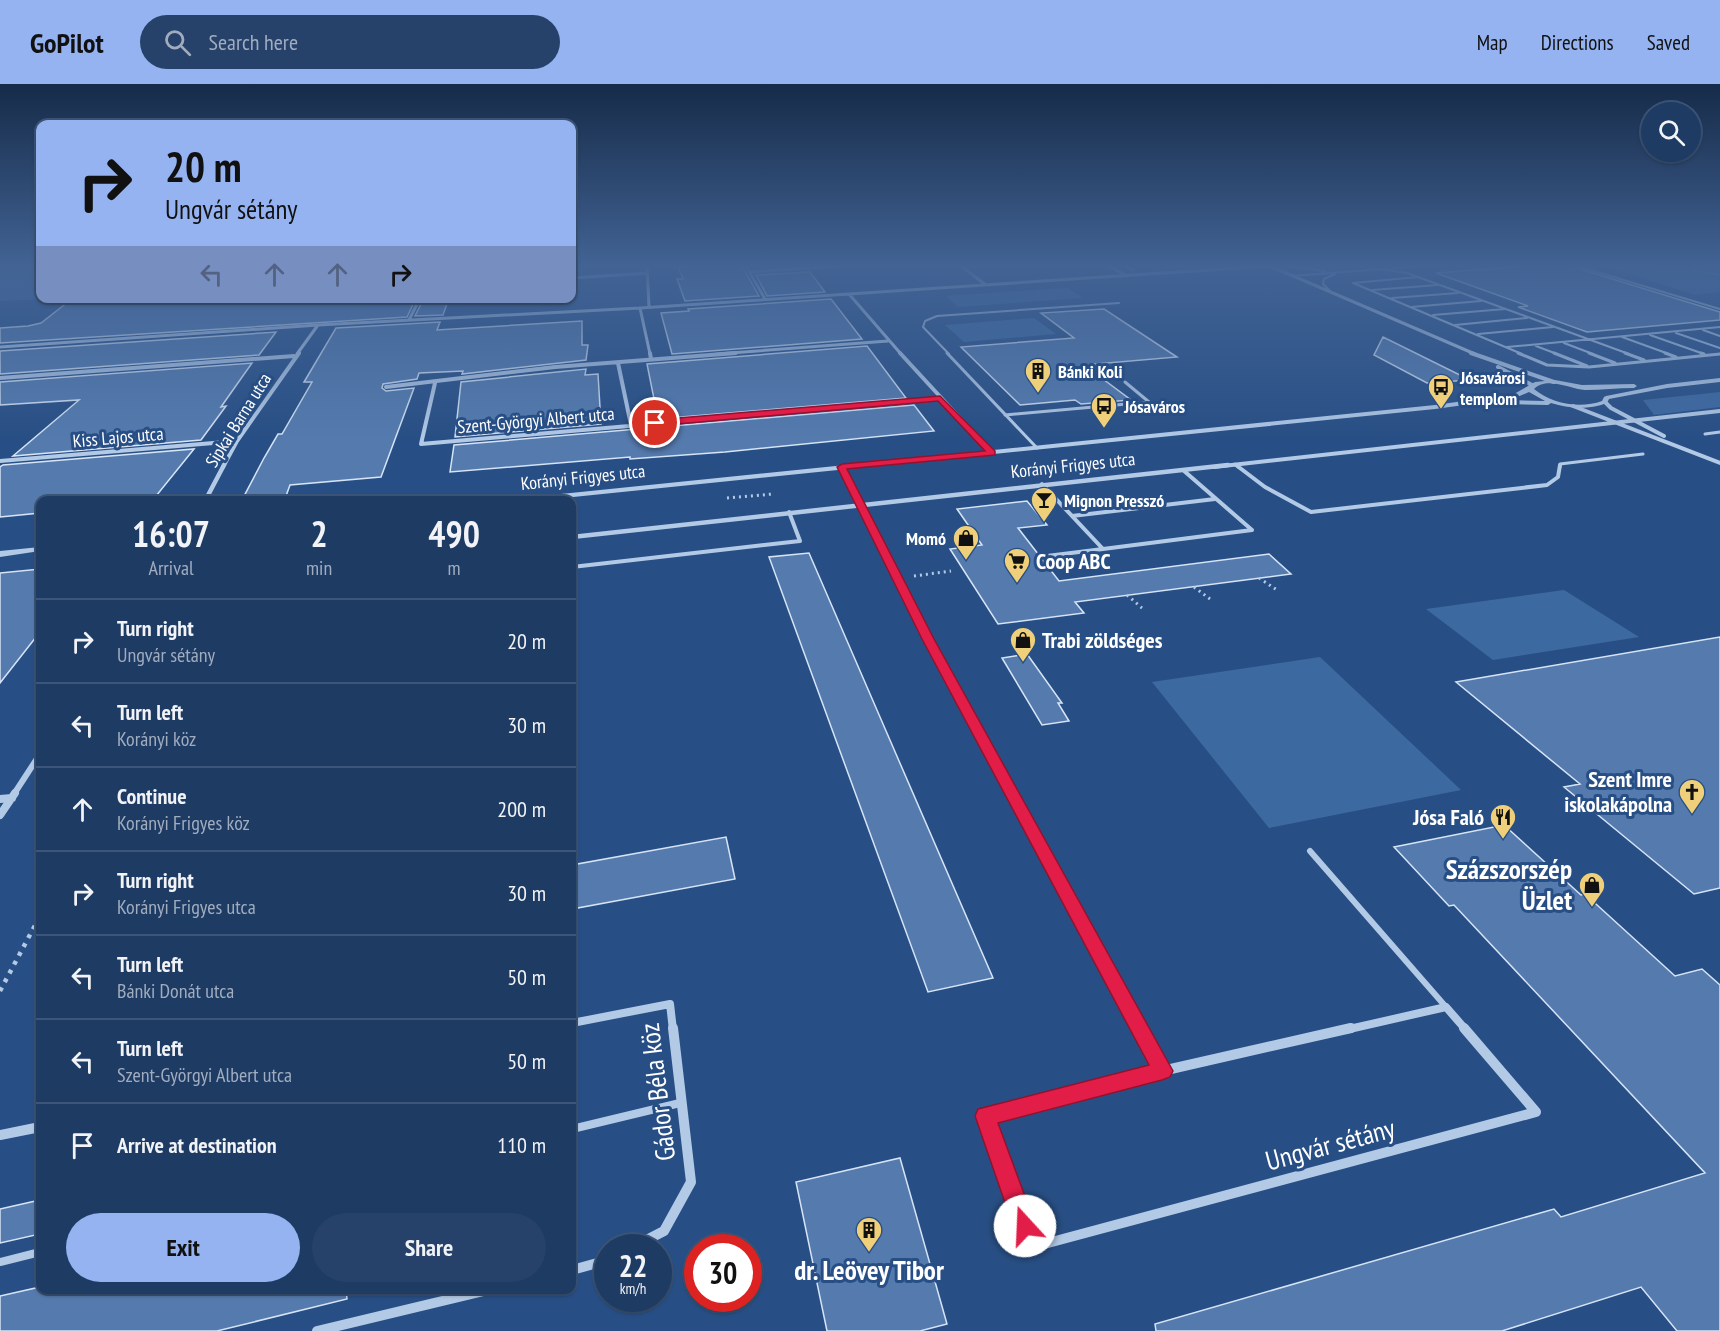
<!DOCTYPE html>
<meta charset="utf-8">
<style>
:root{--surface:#1e3b64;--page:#26426a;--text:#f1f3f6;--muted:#a1adbf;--line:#3c5578;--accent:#95b2f1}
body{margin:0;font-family:"PT Sans Narrow",sans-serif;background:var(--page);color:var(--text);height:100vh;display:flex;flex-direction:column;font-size:22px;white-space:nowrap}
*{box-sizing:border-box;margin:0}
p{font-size:20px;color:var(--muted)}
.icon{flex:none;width:33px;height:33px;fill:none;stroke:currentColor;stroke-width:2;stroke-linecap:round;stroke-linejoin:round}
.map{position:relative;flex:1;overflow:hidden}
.panel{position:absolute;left:36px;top:412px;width:540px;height:798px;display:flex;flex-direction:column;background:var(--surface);border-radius:12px;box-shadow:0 2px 4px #0004,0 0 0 2px var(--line)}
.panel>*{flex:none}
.guide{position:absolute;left:36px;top:36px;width:540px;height:183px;border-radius:12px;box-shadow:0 2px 4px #0004,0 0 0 2px var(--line);background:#95b2f1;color:#111;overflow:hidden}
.buttons{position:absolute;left:1641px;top:18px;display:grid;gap:12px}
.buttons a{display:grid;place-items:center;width:60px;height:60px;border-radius:50%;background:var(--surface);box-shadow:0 2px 4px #0004,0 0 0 2px var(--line);font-size:30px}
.speed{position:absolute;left:594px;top:1150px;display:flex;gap:12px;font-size:30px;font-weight:700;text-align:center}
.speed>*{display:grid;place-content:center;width:78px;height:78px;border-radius:50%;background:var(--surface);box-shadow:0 2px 4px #0004,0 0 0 2px var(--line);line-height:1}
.speed small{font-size:15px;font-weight:400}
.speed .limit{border:9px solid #d22;background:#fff;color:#111}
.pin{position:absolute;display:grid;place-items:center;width:51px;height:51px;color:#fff;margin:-26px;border:3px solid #fff;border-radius:50%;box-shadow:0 2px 6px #0007}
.me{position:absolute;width:66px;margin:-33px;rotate:340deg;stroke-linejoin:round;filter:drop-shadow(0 0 4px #0008)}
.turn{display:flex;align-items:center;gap:21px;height:126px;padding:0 30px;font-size:27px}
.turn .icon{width:78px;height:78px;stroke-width:2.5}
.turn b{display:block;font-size:42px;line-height:51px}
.lanes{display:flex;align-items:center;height:57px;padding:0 30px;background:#0003;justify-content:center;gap:30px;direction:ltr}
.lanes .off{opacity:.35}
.eta{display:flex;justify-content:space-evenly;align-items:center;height:102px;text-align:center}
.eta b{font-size:36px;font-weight:600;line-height:42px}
.cta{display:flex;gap:12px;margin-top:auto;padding:12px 30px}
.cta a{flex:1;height:69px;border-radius:36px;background:var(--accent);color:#111;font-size:24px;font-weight:600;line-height:69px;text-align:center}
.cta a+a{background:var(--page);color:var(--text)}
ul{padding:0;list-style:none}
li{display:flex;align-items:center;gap:18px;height:84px;padding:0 30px;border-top:2px solid var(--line)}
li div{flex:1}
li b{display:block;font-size:22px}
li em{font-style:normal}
header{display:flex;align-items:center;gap:36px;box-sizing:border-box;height:84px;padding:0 30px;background:var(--accent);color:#111}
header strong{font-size:28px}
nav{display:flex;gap:33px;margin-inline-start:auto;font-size:21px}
.search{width:420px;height:54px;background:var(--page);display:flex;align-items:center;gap:15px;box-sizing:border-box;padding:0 21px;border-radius:33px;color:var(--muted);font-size:22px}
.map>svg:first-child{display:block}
</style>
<header>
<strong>GoPilot</strong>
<div class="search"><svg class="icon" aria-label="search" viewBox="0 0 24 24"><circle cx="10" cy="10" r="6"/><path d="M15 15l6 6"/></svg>Search here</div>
<nav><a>Map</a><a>Directions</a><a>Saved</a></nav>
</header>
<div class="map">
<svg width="1720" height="1247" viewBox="0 0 1720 1247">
<rect width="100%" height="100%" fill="#284f85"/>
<path fill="#3d69a1" d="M0,182H40V214L46,215L0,217Z
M1602,182H1720V208L1696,211Z
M1067,204L1083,214L958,223L946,212Z
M1034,234L1056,250L964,258L945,241Z
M1720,308V323L1654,331L1643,316Z
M1564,506L1639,553L1493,576L1426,525Z
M1320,573L1461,706L1269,744L1152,598Z"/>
<path fill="#557bae" stroke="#d6e4f6" stroke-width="1.5" d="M678,182H742L759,212L685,217L677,195H683Z
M1525,182H1570L1720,228V236L1587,248L1518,223L1528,222L1436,189Z
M810,188L825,208L767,212L756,191Z
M73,214H416L407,233L0,259V244L28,242L41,239Z
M424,214H449L443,231L415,232Z
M831,215L862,255L672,270L661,229L689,227L688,225Z
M1104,225L1177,273L1095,280L1114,294L1103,295L1131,316L1081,320L1075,316L1020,321L961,263L1074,254L1041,229Z
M582,237V261H588L586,276L462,290L463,287L419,289L417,295L383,300L382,304L386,307L414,304L381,393L290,401L286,412L242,416L264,374L278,350H282L312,298H304L336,244L440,238L437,246Z
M276,248L259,271L0,290V267Z
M1383,253L1470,296L1427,299L1374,271Z
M867,262L906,314L658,335L647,280Z
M252,279L221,323L226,322L201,356L13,372L79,316L0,321V298Z
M586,285L585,291L598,290L601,340L455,353L461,298Z
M914,321L934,347L725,368L630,375V373L450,388L454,361Z
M194,365L152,417H40V429L0,433V383L3,381Z
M1027,417L1047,441L1018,444L1059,497L1269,470L1291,490L1075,518L1084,529L998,540L950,465L982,461L957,425Z
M809,469L896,670L993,894L928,908L769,473Z
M40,485V548L0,599V489Z
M1720,553V804L1694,810L1564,703L1580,700L1456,598Z
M1027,570L1062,619H1058L1069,637L1042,641L1002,574Z
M1504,741L1581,811L1585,810L1675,892L1702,885L1720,901V1247H1677L1641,1203L1502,1247H1156L1155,1240L1554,1125L1561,1133L1705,1089L1454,821L1449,822L1394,763Z
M726,753L735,795L572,825V781Z
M900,1074L947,1240L920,1247H827L796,1098Z
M40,1116V1150L0,1159V1125Z
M40,1203V1206H346L347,1215L217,1247H0V1212Z"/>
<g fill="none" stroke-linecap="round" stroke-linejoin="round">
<path stroke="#b3cae7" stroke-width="1.5" stroke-dasharray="1.5 2" stroke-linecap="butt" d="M1675,182L1684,184
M1694,186L1720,191
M1655,188L1720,183"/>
<path stroke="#b3cae7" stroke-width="3" stroke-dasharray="2 4" stroke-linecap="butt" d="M727,414L773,410
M914,492L951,487
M1259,494L1277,506
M1194,503L1210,515
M1127,511L1142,524"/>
<path stroke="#b3cae7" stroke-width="4.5" stroke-dasharray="4 6" stroke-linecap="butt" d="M0,907L40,832"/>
<path stroke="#b3cae7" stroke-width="2" d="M1284,182L1325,187
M1577,182L1720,225
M1393,184L1420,182
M1381,185L1407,189L1629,270
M1292,192L1382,185
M1418,193L1353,199L1522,270
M1372,206L1438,201
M1332,209L1323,200L1324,195L1335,190
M1392,214L1458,209
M1411,223L1481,217
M1433,231L1505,225
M1455,241L1527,234
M1703,246L1720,252
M1676,249L1720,264
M1478,250L1553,243
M1650,251L1704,270
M1622,253L1669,270
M1564,259L1593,270
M1536,262L1557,270
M1507,263L1720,243
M949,270L923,243L925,237L937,232L1119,219
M1716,270H1720"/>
<path stroke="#b3cae7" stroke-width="3" d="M947,269L1037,364
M1518,269L1547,281L1589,283L1720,270
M1554,269L1587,282
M1589,269L1615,279
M1625,269L1644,276
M1665,269L1676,273
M1701,269L1704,270
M1005,331L1149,318L1125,298
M1705,350L1720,348
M1235,380L1238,383
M1560,383V380L1643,370"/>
<path stroke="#b3cae7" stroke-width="4" d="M1236,381L1265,403L1311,428L1547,401L1558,393L1560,381
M1042,400L1103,465L1047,472
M1072,432L1215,415
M1103,465L1252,446L1183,386
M572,483L800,457L789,428"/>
<path stroke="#b3cae7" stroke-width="6" d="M1310,767L1446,923"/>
<path stroke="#b3cae7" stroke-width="8" d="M572,1045L680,1019
M0,1178L40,1168"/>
<path stroke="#b3cae7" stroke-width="3" d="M647,182L649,223
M746,182L765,215
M961,182L986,201
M1109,182L1127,192
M1126,182L1133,186
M1270,182L1475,270
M751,188L838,182
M572,194L648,189
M849,210L901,270
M640,224L650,270
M409,236L420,214
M0,263L318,241L640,224L1268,182
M297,270L318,241
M717,270L888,257"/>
<path stroke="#b3cae7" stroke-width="4" d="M650,269L651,275
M900,269L992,369
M1471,269L1554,298
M618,279L631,341
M1498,283L1532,301
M0,294L294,272
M435,299L421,360L940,315
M386,303L555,283L736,269
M1605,318L1611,324L1664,352
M1573,322L1720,379
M0,377L237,357
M223,383L237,357L299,269
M1214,383L1720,327"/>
<path stroke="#b3cae7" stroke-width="4.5" d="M842,383L914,526
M205,417L224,381
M572,453L1228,381"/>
<path stroke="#b3cae7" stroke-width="6" d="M913,525L1012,710
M14,710L40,670"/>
<path stroke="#b3cae7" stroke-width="8" d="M1011,709L1140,946
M0,715L12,714
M0,731L15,709
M572,939L670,920L673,946
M1345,946L1446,923L1466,946"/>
<path stroke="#b3cae7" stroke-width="10" d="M1139,944L1162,987
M1351,944L1162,987L985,1033L1033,1163L1536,1028L1464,944
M0,1051L40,1043
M631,1164L664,1147L691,1098L673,944
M572,1186L608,1176
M317,1247L488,1206"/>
<path fill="#b3cae7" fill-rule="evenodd" d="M1720,294V298L1667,304L1609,315L1607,319C1588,326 1570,325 1551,319L1548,321L1504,320L1501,318L1504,316L1545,317L1529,308L1515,314L1435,325L534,417H508L512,415L1435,321L1514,310L1535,298L1555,296L1582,301L1634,300L1637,302L1634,304C1618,304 1601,306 1585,306C1570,305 1547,292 1534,305C1552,320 1580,325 1602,317L1604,313L1606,312L1667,300Z
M40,463V467L0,473V467Z"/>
</g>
<linearGradient id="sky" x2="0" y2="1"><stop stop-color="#162b49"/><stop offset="0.51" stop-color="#426394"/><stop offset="1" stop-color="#426394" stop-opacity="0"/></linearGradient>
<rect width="1720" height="357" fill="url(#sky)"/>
<path fill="#e11d48" stroke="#92132f" stroke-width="1.5" d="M940,312L995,367V371L847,385L934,555L1173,987L1170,993L1162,996L998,1039L1036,1142L1033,1150L1025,1153L1017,1150L1013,1142L975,1032L978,1025L1149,981L922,555L837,383L842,380L985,367L938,317L655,342L650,339L655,336Z"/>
<defs>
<g id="building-pin" transform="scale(1.35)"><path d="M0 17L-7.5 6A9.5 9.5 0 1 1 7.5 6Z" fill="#efcf79" stroke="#284f85"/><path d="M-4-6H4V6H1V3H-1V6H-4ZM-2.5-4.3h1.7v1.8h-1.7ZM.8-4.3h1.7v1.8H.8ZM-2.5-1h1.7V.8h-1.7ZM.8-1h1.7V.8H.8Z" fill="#111"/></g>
<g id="bus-pin" transform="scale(1.35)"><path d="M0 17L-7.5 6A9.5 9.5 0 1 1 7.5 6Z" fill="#efcf79" stroke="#284f85"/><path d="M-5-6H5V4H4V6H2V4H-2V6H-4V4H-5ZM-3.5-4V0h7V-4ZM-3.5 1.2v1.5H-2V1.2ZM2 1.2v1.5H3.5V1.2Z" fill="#111"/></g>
<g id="bar-pin" transform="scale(1.35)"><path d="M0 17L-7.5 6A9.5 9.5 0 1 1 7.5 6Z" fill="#efcf79" stroke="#284f85"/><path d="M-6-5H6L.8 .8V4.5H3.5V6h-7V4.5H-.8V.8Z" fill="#111"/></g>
<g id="shop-pin" transform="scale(1.35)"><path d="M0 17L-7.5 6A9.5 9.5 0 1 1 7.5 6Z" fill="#efcf79" stroke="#284f85"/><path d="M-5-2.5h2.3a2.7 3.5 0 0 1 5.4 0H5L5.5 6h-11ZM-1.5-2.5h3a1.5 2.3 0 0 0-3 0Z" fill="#111"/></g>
<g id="supermarket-pin" transform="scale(1.35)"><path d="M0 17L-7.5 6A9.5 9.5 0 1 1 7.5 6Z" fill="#efcf79" stroke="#284f85"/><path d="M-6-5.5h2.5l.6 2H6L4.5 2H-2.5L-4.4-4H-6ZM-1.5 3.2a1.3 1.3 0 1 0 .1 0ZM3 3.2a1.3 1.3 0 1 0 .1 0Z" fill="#111"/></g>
<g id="church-pin" transform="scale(1.35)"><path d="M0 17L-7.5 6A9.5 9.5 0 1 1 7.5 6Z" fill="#efcf79" stroke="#284f85"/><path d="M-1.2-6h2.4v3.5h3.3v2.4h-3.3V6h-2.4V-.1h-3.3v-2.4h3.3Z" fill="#111"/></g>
<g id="restaurant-pin" transform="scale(1.35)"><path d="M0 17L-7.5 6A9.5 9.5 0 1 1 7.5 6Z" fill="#efcf79" stroke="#284f85"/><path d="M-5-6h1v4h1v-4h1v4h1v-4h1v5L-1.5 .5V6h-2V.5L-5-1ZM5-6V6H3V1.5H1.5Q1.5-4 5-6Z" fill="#111"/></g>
</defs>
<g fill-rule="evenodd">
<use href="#building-pin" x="1038" y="287"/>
<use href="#bus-pin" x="1441" y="303"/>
<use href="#bus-pin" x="1104" y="322"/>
<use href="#bar-pin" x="1044" y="416"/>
<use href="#shop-pin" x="966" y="454"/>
<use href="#supermarket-pin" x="1017" y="477"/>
<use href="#shop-pin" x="1023" y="556"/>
<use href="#church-pin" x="1692" y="708"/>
<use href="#restaurant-pin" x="1503" y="733"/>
<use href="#shop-pin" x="1592" y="801"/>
<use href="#building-pin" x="869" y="1146"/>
</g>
<g text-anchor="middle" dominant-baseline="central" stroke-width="6" stroke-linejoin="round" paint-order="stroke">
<g font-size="18" font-weight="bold" fill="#fff" stroke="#284f85" text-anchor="start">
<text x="1058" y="287">Bánki Koli</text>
<text x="1460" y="293">Jósavárosi<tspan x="1460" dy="21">templom</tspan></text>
<text x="1124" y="322">Jósaváros</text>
<text x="1064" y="416">Mignon Presszó</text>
<text x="946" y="454" text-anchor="end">Momó</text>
</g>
<g font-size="18" fill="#fff" stroke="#284f85">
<text transform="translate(238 336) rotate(-58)">Sipkai Barna utca</text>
<text transform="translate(536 336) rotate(-5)">Szent-Györgyi Albert utca</text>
<text transform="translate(118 353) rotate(-5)">Kiss Lajos utca</text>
<text transform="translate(1073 381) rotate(-6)">Korányi Frigyes utca</text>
<text transform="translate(583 393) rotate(-6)">Korányi Frigyes utca</text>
</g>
<g font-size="22" font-weight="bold" fill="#fff" stroke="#284f85" text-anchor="start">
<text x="1036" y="477">Coop ABC</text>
<text x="1042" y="556">Trabi zöldséges</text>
<text x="1672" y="695" text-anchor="end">Szent Imre<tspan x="1672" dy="25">iskolakápolna</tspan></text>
<text x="1484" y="733" text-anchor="end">Jósa Faló</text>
</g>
<g font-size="27" font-weight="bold" fill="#fff" stroke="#284f85" text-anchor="end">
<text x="1572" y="785">Százszorszép<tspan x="1572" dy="31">Üzlet</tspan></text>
<text x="869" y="1186" text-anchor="middle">dr. Leövey Tibor</text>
</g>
<g font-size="27" fill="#fff" stroke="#284f85">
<text transform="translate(657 1008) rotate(-97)">Gádor Béla köz</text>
<text transform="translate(1330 1060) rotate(-15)">Ungvár sétány</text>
</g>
</g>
</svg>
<div class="buttons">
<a><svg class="icon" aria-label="search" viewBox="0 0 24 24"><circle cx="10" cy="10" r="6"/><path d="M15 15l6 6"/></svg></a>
</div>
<div class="speed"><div>22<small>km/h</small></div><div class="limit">30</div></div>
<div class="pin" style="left:655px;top:339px;background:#d93025"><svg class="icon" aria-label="arrive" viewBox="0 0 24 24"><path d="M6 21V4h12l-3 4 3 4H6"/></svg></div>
<svg class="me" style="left:1025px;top:1142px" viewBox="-20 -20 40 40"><circle r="19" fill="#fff"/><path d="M0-13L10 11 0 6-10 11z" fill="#e11d48"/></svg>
<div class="guide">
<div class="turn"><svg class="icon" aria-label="right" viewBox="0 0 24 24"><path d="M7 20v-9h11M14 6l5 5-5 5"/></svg><div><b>20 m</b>Ungvár sétány</div></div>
<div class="lanes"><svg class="icon off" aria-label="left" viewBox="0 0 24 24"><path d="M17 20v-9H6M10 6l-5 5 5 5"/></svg><svg class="icon off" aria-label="ahead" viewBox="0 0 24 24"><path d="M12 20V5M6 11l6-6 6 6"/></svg><svg class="icon off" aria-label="ahead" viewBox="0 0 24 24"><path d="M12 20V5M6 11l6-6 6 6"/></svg><svg class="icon" aria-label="right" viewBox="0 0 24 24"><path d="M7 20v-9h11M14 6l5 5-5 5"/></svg></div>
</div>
<section class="panel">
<div class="eta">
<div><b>16:07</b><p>Arrival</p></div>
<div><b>2</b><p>min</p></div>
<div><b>490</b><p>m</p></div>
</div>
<ul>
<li><svg class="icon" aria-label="right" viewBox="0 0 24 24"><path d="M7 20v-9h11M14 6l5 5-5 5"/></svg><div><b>Turn right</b><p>Ungvár sétány</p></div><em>20 m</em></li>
<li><svg class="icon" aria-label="left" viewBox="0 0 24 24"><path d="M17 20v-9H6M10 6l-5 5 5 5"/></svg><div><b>Turn left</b><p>Korányi köz</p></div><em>30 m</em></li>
<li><svg class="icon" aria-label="ahead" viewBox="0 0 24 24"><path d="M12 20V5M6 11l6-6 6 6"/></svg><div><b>Continue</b><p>Korányi Frigyes köz</p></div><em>200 m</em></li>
<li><svg class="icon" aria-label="right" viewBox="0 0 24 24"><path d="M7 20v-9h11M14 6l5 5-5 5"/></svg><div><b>Turn right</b><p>Korányi Frigyes utca</p></div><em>30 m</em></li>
<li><svg class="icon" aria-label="left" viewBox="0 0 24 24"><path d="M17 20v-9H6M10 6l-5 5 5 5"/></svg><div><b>Turn left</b><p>Bánki Donát utca</p></div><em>50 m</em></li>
<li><svg class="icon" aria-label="left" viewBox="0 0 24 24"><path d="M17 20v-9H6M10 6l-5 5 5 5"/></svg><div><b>Turn left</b><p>Szent-Györgyi Albert utca</p></div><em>50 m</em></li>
<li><svg class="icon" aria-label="arrive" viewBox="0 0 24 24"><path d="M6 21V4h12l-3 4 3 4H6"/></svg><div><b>Arrive at destination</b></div><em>110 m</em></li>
</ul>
<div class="cta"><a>Exit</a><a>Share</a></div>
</section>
</div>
